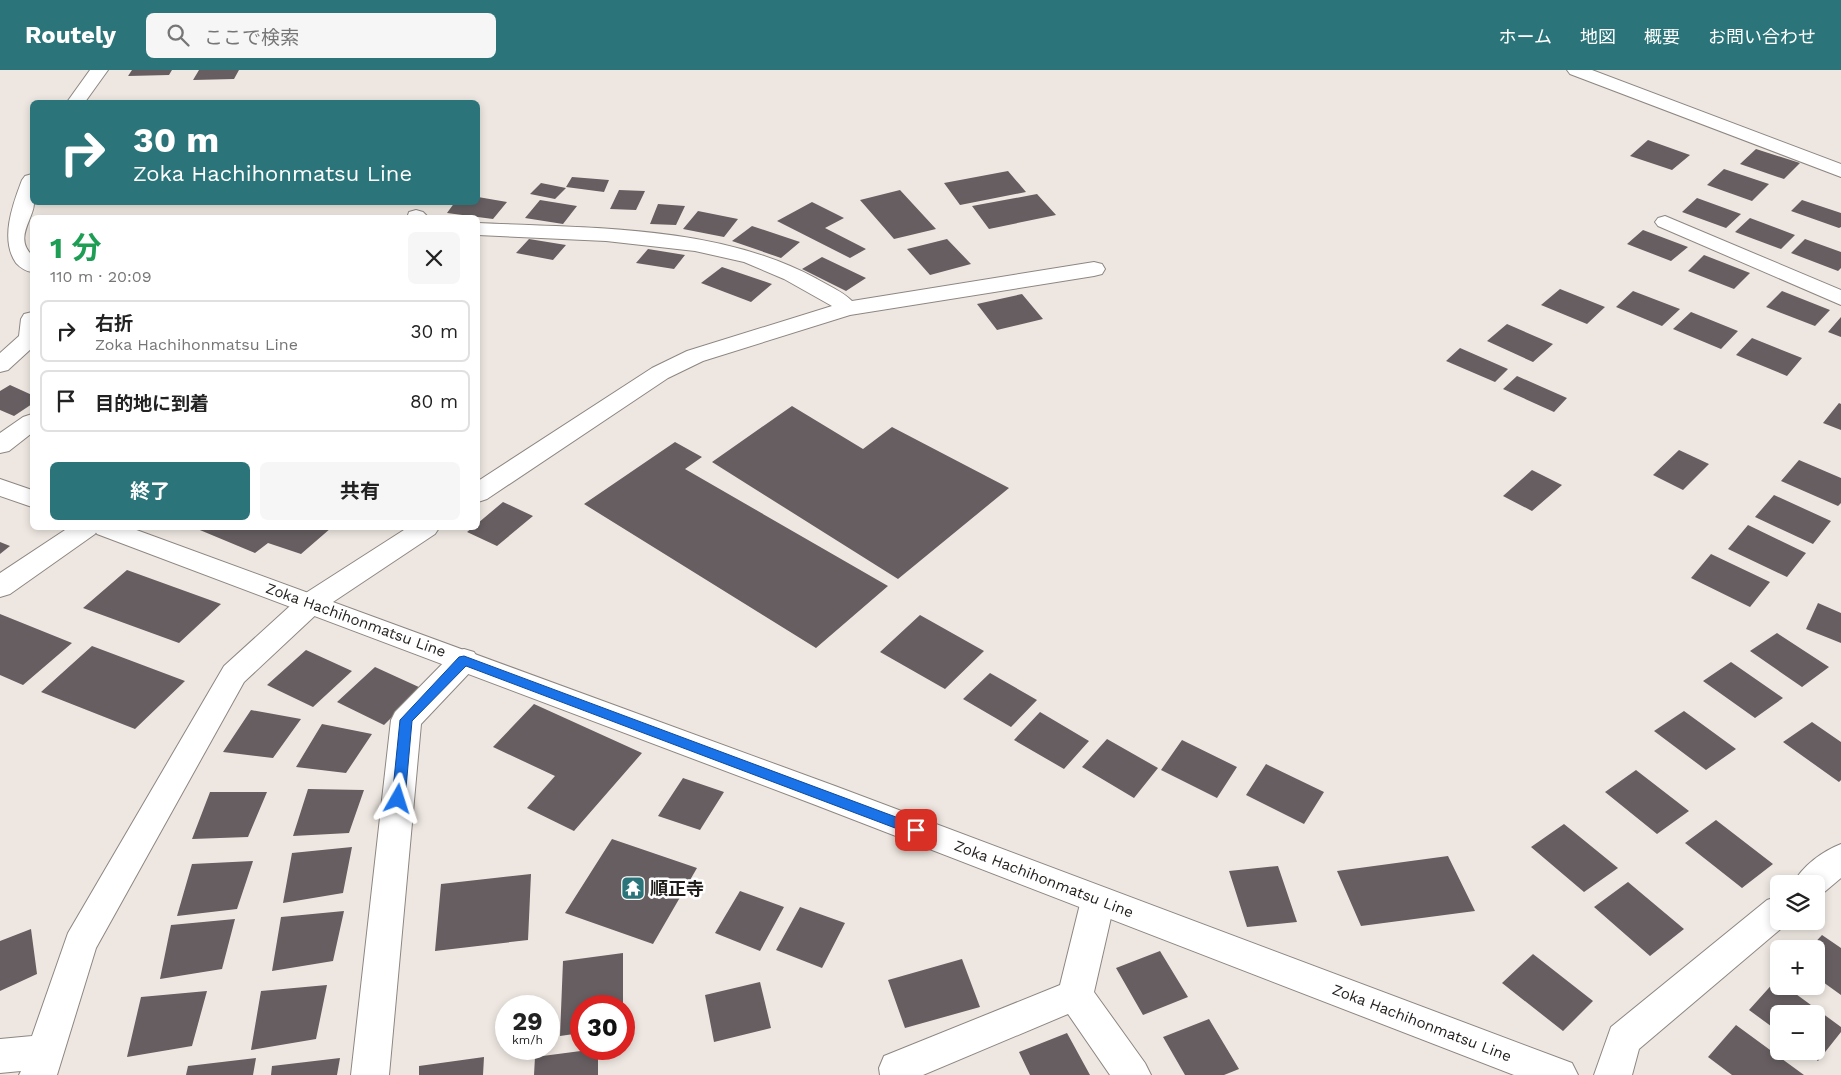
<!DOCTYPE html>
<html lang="ja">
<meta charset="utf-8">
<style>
:root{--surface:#fff;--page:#f6f6f6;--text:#222;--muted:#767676;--line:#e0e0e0;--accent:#2b757a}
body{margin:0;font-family:"Work Sans","Noto Sans JP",sans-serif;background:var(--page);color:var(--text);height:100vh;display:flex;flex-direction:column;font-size:19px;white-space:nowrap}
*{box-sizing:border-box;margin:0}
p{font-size:16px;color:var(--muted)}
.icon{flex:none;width:28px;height:28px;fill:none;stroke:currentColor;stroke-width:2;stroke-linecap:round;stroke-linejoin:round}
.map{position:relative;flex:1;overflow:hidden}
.panel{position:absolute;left:30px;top:145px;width:450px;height:315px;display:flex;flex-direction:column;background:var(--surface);border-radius:8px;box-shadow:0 2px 8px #0003}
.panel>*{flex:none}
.guide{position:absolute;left:30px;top:30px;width:450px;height:105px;border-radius:8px;box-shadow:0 2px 8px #0003;background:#2b757a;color:#fff;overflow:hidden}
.fabs{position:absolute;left:1770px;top:805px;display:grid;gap:10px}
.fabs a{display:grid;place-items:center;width:55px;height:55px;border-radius:8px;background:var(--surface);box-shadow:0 2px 8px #0003;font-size:25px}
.speed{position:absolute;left:495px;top:925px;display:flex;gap:10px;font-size:25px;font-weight:700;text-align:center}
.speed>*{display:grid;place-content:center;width:65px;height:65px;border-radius:50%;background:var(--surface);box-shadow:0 2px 8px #0003;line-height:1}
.speed small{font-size:12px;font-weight:400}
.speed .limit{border:8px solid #d22;background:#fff;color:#111}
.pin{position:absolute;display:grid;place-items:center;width:42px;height:42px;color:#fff;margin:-21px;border-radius:10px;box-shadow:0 2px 8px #0006}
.me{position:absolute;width:55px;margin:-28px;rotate:6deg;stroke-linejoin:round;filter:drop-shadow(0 0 4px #0008)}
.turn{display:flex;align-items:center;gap:18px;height:105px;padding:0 20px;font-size:22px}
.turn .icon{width:65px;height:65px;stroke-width:2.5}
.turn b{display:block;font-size:35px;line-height:42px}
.round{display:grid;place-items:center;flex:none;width:52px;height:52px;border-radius:8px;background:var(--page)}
.headline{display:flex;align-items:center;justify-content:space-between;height:85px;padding:0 20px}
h1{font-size:30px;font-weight:700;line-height:38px;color:#1e9e55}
.action{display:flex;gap:10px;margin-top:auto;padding:10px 20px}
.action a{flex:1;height:58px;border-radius:8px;background:var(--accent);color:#fff;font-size:20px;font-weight:700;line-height:58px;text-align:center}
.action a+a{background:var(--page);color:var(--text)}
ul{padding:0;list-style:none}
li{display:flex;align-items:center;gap:15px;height:62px;margin:0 10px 8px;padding:0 10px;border:2px solid var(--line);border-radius:8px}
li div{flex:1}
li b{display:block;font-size:19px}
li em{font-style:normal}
header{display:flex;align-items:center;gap:30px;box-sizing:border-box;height:70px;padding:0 25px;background:var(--accent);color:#fff}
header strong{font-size:24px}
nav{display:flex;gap:28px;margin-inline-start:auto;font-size:18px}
.search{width:350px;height:45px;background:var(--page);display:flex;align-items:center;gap:12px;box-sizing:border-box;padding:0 18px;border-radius:8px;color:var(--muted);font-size:19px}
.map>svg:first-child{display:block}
</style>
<header>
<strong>Routely</strong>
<div class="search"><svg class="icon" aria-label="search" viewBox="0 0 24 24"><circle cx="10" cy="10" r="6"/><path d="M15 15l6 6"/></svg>ここで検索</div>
<nav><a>ホーム</a><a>地図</a><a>概要</a><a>お問い合わせ</a></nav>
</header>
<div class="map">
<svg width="1841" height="1005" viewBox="0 0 1841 1005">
<rect width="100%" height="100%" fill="#eee7e1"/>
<path fill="#665e60" d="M132,0H172L169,5L128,6Z
M199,0H239L234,9L193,10Z
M1648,70L1690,85L1672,100L1630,86Z
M1756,79L1800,93L1784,109L1740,94Z
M1724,99L1769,114L1752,131L1707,115Z
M1008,101L1026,122L960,135L944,113Z
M572,107L609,110L604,122L566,117Z
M541,113L566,118L555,129L530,124Z
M619,120L645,121L636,140L610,139Z
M900,120L936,159L894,169L860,130Z
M1037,124L1056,145L989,159L972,136Z
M478,127L507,132L493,149L447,143L455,132H478Z
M1697,128L1741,144L1726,158L1682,142Z
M540,130L577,136L563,154L525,148Z
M1802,130L1841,143V157L1839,158L1791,141Z
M812,132L844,148L825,158L866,179L850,188L777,151Z
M658,134L685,136L676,155L650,154Z
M698,141L738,149L724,167L683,159Z
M1750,148L1795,165L1781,179L1735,162Z
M752,156L800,172L781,188L732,171Z
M1643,160L1688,177L1671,191L1627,174Z
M529,169L566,175L553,190L516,183Z
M947,169L971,194L930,205L907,179Z
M1805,169L1841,182V198L1838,201L1791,183Z
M648,179L685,185L674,199L636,193Z
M1704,185L1750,203L1734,219L1688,201Z
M822,187L866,208L846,221L802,199Z
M722,197L772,214L751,232L701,213Z
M1560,219L1605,237L1587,254L1541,235Z
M1633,221L1680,239L1662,256L1616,237Z
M1782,221L1830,240L1815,256L1766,237Z
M1022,224L1043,249L997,260L977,234Z
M1691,242L1738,261L1721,279L1673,259Z
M1841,247V267L1828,262Z
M1507,254L1553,274L1533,292L1487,271Z
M1752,268L1802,288L1787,306L1736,285Z
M1460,278L1508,299L1495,312L1446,291Z
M1517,306L1567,328L1554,342L1503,319Z
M10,315L32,325V334L14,346L0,340V321Z
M1839,333L1841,334V360L1823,353Z
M792,336L863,379L892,357L1009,418L898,509L712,392Z
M675,372L702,387L685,399L888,516L816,578L584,434Z
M1679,380L1709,394L1683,420L1653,405Z
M1799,390L1841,408V433L1838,436L1781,411Z
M1532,400L1562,415L1532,441L1503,426Z
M1774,425L1831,451L1813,474L1755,447Z
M503,432L533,446L497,476L467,462L472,458H478V453Z
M1748,455L1806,483L1787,507L1728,479Z
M195,458H331L301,484L268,473L255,483Z
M0,472L10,476L0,484Z
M1711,484L1770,512L1750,537L1691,508Z
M127,500L221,534L179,573L83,538Z
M1818,533L1841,543V573L1806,559Z
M0,544L72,573L23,615L0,605Z
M920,545L984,581L945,619L880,582Z
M1777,563L1829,597L1802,617L1750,581Z
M92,576L185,611L135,659L41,622Z
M306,580L352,601L313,637L267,615Z
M1731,592L1783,628L1755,648L1703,611Z
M375,597L421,618L384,655L337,632Z
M990,603L1037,630L1011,657L963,629Z
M534,634L642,683L574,761L527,738L555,706L493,677Z
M251,640L301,649L273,688L223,682Z
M1684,641L1736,679L1706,700L1654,661Z
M1040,642L1089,671L1064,699L1014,670Z
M1812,652L1841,672V710L1839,712L1783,672Z
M322,654L372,664L346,703L296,697Z
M1107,669L1158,698L1134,728L1082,697Z
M1182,670L1237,697L1217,728L1161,700Z
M1266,694L1324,722L1304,754L1246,725Z
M1636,700L1689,741L1657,764L1605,722Z
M683,708L724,722L700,760L658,746Z
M308,719L364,720L349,763L293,766Z
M210,722H267L248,767L192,769Z
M1716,750L1773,794L1742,818L1685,773Z
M1564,754L1618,798L1584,822L1531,777Z
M612,769L697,798L653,874L565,843Z
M352,777L343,823L283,833L292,783Z
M1448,786L1475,841L1361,856L1337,801Z
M253,791L237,839L177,846L192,794Z
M1278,796L1297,852L1247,857L1229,801Z
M531,804L528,870L435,881L441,814Z
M1628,812L1684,859L1650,886L1594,837Z
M740,821L784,837L760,881L715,863Z
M800,837L845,853L822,898L776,880Z
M344,841L333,891L272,901L281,847Z
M235,849L222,899L160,909L171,855Z
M31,859L37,904L0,921V871Z
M1822,865L1841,878V925L1816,907V879H1809Z
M1160,881L1188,927L1143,945L1116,898Z
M623,883V936H581V963L560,966L563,891Z
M1533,884L1593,931L1563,961L1502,913Z
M962,889L980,937L905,958L888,910Z
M1776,910L1779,912V916H1785L1841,957V962L1818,991L1805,981H1816V944H1779V962L1749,940Z
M760,912L771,958L714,972L705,925Z
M327,915L316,969L251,980L261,921Z
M207,921L192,976L127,987L141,927Z
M1209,949L1239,999L1224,1005H1185L1163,967Z
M1736,955L1804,1005H1732L1708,987Z
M1067,963L1090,1005H1030L1019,982Z
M596,979H598V1005H534L535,987Z
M484,987L483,1005H419V996Z
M256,988L253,1005H186L188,996Z
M340,988L337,1005H271L272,996Z"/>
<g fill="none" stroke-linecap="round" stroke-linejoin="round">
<g stroke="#8d8681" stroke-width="2">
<path id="minor" d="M90,0H108L85,32H67Z
M1567,0H1592L1841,94V107L1570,4Z
M32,104C33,112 34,127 34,134C33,150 14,168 32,185V202C25,201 21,198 16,193C0,170 12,136 22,110L25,106Z
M416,140L423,142L429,148H407L409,142Z
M1665,146L1841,220V235L1658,156L1655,152L1658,148Z
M478,153C588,158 719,155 817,209C829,216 842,221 852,231L1094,192L1102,194L1105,199L1102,204L1094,206L850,245L703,291L668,308L487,429L478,432V411L652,298L687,281L832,236L784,209L744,192L695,181L606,171L478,165Z
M32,242V278L8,300L0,302V283L19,266L21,249L24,244Z
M32,344V363L9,381L0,383V363L23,347Z
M68,458H99L95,464L10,524L0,527V503Z
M407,458H439L435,464L321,540L244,612L96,878L57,1005H19L21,1001L0,1003V969L32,966L68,863L224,596L301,526Z
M464,579L474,582L479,590L474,598L421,654L389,1005H351L391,650L395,642L454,582Z
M1841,774V808L1822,824L1816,826V814H1793C1802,796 1823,781 1841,774Z
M1098,816L1110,820L1115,830L1094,922L1145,993L1151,1005H1110L1068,944L923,1005H880L879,998L884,986L1060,915L1081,830L1086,820Z
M1779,826V851H1790L1639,979L1632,1005H1594L1611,957L1767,830Z"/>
</g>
<g stroke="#8d8681" stroke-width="2">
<path id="major" d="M0,409L32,420V437L0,426Z
M93,458H131L835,716L1572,993L1578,1005H1514L813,734L97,464Z"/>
</g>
<use href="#minor" fill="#fff" fill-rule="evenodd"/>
<use href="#major" fill="#fff" fill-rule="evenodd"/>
</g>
<path fill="#1a73e8" stroke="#114b97" d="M464,586L920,756L922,760L920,764L916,765L911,764L466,596L412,651L405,729L403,732L398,734L394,732L392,729L400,650L459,587Z"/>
<defs>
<g id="temple-square" transform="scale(1.25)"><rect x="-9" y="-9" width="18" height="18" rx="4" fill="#2b757a" stroke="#fff"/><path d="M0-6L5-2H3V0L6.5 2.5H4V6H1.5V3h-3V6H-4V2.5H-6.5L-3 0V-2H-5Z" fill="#fff"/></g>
</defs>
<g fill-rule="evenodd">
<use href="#temple-square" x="633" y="818"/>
</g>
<g text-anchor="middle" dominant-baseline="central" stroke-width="5" stroke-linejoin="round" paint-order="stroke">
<g font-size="15" fill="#201d1b" stroke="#fff">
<text transform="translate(356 550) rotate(20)">Zoka Hachihonmatsu Line</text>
<text transform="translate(1044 809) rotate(21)">Zoka Hachihonmatsu Line</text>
<text transform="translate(1422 953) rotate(21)">Zoka Hachihonmatsu Line</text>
</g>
<g font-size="18" font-weight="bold" fill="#201d1b" stroke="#fff" text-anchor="start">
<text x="650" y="818">順正寺</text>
</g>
</g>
</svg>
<div class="fabs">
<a><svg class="icon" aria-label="layers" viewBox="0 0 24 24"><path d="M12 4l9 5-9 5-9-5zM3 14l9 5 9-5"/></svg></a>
<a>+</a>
<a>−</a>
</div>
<div class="speed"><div>29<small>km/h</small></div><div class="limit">30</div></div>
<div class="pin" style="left:916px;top:760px;background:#d93025"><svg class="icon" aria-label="arrive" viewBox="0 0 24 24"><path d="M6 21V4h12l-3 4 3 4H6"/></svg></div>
<svg class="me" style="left:398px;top:729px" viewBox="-20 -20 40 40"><path d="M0-17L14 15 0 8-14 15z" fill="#1a73e8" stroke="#fff" stroke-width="4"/></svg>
<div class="guide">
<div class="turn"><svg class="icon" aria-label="right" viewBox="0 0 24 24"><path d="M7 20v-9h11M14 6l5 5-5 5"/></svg><div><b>30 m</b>Zoka Hachihonmatsu Line</div></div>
</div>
<section class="panel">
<div class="headline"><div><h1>1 分</h1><p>110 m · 20:09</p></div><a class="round"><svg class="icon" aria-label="close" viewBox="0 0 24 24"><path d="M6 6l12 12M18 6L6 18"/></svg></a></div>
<ul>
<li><svg class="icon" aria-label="right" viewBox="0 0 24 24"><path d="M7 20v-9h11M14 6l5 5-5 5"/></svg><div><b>右折</b><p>Zoka Hachihonmatsu Line</p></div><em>30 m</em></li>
<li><svg class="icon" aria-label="arrive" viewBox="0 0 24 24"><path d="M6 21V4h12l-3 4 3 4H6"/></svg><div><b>目的地に到着</b></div><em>80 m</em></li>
</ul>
<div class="action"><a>終了</a><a>共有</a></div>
</section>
</div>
